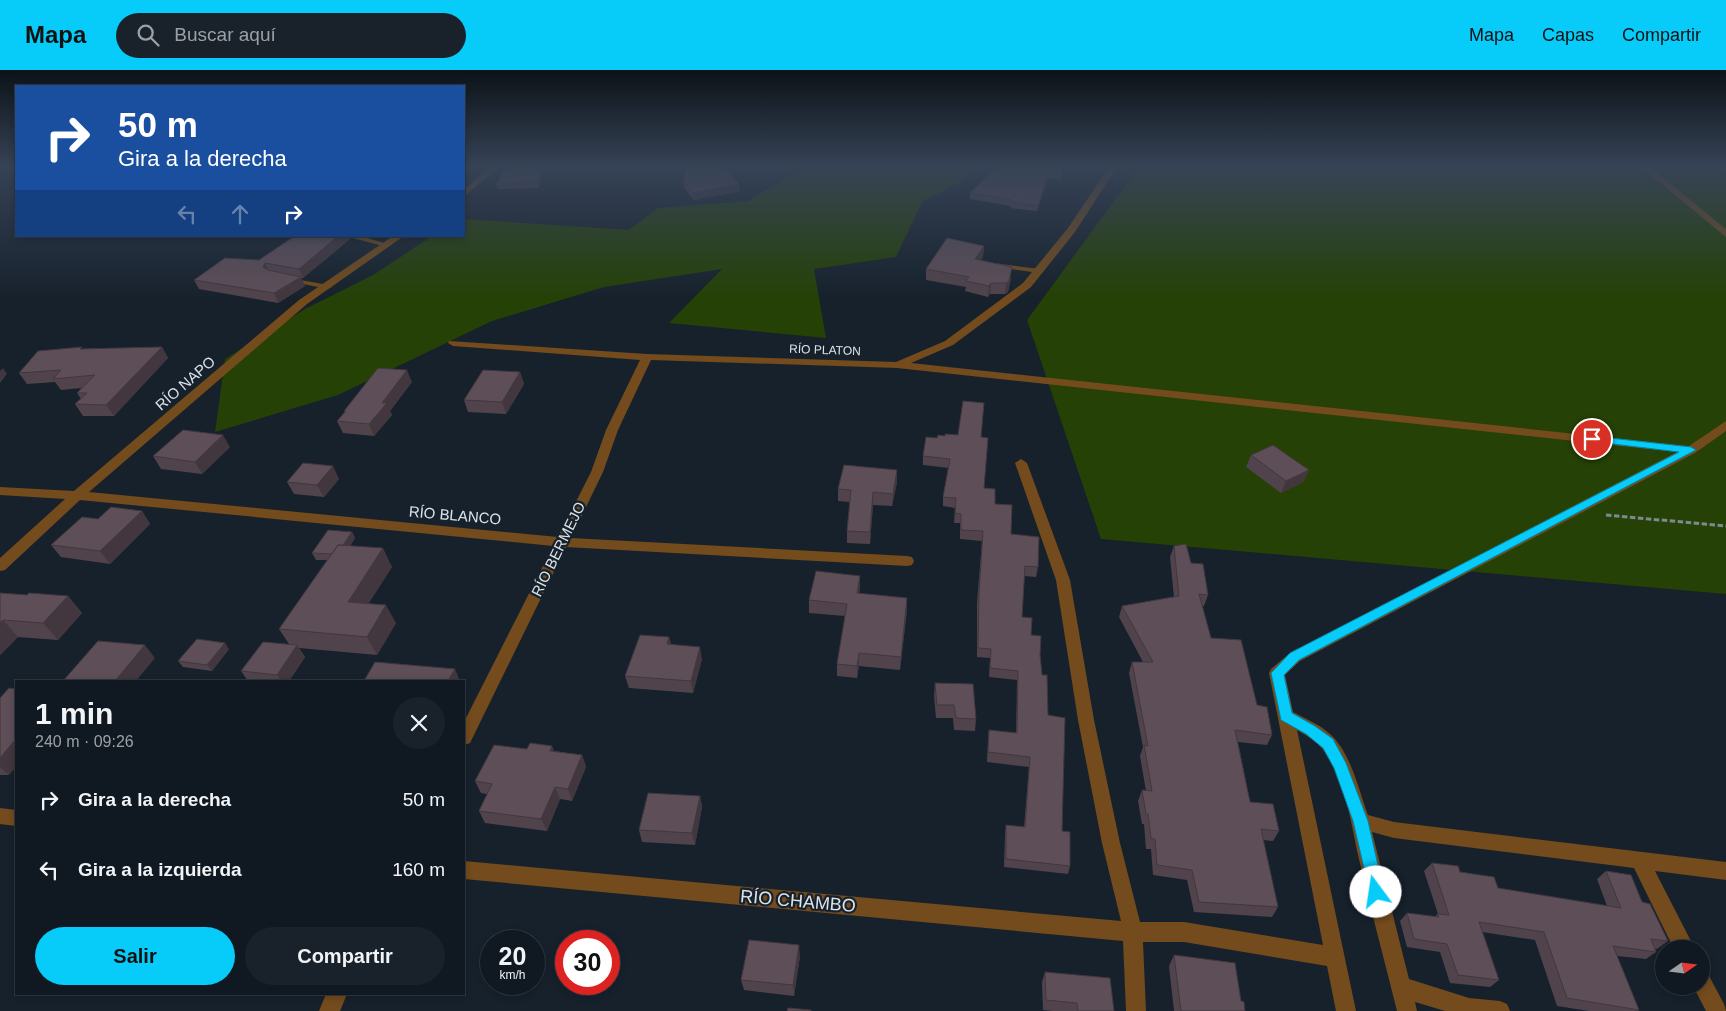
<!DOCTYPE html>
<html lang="es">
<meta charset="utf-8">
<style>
:root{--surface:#101921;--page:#19222a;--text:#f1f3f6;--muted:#9ca0a5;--line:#30383f;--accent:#07cbf9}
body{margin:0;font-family:Helvetica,sans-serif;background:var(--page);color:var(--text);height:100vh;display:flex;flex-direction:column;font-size:19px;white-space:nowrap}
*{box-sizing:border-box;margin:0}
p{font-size:16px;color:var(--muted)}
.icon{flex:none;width:28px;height:28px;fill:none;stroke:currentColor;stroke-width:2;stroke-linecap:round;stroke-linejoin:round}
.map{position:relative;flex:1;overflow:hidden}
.panel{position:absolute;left:15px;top:610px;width:450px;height:315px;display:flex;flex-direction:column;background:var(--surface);border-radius:0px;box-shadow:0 2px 8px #0003,0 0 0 1px var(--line)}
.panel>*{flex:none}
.banner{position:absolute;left:15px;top:15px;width:450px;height:152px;border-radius:0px;box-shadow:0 2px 8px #0003,0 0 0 1px var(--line);background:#1a4fa0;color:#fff;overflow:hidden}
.needle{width:32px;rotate:76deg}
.tools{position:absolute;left:1655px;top:870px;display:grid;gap:10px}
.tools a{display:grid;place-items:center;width:55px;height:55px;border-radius:50%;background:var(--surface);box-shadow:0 2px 8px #0003,0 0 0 1px var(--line);font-size:25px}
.speed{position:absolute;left:480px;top:860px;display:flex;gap:10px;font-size:25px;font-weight:700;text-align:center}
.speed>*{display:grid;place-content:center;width:65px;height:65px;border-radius:50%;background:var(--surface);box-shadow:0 2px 8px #0003,0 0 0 1px var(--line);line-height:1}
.speed small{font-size:12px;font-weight:400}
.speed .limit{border:8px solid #d22;background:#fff;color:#111}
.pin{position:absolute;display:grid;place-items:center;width:42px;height:42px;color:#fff;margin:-21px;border:2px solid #fff;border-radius:50%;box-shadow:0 1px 5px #0007}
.me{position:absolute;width:55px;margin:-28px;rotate:346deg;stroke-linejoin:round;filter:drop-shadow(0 0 4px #0008)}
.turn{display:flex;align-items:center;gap:18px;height:105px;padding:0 20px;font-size:22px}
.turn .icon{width:65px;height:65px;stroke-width:2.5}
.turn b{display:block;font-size:35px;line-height:42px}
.lanes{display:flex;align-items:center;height:48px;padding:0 20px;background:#0003;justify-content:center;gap:25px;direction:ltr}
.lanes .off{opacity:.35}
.round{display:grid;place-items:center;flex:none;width:52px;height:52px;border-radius:26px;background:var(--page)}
.overview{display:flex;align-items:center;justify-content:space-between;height:85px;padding:0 20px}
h1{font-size:30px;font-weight:600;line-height:38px}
.button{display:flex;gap:10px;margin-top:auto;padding:10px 20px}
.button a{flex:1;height:58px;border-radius:30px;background:var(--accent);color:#111;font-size:20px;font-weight:600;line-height:58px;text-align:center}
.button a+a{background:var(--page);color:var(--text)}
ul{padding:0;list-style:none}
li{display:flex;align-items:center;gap:15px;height:70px;padding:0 20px}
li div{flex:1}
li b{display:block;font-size:19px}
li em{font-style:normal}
header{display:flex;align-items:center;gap:30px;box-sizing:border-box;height:70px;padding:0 25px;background:var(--accent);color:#111}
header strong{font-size:24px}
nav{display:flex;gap:28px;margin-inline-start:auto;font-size:18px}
.search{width:350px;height:45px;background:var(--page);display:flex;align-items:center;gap:12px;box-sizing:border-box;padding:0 18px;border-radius:28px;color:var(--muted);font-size:19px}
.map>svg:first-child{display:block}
</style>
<header>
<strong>Mapa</strong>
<div class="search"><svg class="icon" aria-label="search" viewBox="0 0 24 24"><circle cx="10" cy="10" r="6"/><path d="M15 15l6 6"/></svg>Buscar aquí</div>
<nav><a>Mapa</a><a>Capas</a><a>Compartir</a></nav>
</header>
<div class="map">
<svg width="1726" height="941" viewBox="0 0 1726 941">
<rect width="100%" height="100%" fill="#16212c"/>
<path fill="#254105" d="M804,97H973L965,110L922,132L896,187L814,199L826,268L669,253L722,199L604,217L492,251L338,325L215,362L225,289L305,239L373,205L432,166H464V149L629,160L658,138L748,131Z
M1139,97H1726V524L1101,469L1027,250Z"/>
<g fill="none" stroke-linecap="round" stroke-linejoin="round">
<path stroke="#7f8891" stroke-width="3" stroke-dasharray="5.5 2.5" stroke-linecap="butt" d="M1606,445L1726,456"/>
<path fill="#734b1c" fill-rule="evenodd" d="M345,166H360L391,175L387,177Z
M994,193L1039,199L1043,201L1039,203L997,197L993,195Z
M285,207L328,215L332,217L328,219L288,211H285Z"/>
<path fill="#734b1c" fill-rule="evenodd" d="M491,97H500L464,126V119Z
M1109,97H1117L1075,162L1031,217L953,275L911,293L1689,376L1726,351V361L1695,383L1300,591L1285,605L1293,642C1306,649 1319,654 1330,664C1351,683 1358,718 1368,745L1394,752L1726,792V810L1655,801L1695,879H1674L1634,798L1394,768L1372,762L1409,909L1469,928L1500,931L1507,934L1510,941H1445L1415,932L1417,941H1397C1384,889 1370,837 1358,785C1351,752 1346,716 1328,687C1321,674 1309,667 1297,660L1356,941H1336L1327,896L1184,872H1143L1146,941H1126L1123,871L464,809V791L1121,851L1102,773L1078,650L1056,510L1015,393L1021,389L1027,393L1070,510L1094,650L1120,773L1140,852H1184L1323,875L1269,603L1271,599L1290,583L1677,382L897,298L651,290L618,360L603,402L571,468L907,486L912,487L914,491L912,495L907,496L566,477L470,673L464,675V652L553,476L80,430L5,500L0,501V488L65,429L0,425V417L74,421L299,230L393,166H404L307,234L89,422L558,467L591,402L606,360L640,290L453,276L448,273L449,271L647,284L896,292L945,271L1023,213L1068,158Z
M1641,97H1650L1726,159V167Z
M0,738L16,740V756L0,754Z
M1701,901L1708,904L1724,934L1726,941H1706L1693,916H1701Z
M326,924H347L340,941H319Z"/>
</g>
<path fill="#51434c" d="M507,97H544L539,118L498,119L496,114Z
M1064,97L1061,110L1048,108L1037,141L1010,138L1011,136L970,129V123Z
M683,110L740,121L694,130L684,118Z
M295,166H349L350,169L303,208H301L305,216L278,233L199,219L194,210L259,190Z
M984,176L983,186L981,190L1011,208L1008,222L1005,224H990L988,227L965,221L966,217L926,210V199Z
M162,277L168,288L114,346H83L75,334L81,329L77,323L81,318L61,320L55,312L27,314L19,303L83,279Z
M520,302L524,314L506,344L468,342L464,330Z
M412,312L390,341L392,345L374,366L343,363L337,351L345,342L344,341Z
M981,367L984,418L995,434L1011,464L1038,497L1036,507L1024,506L1022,547L1040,585L1042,605L1048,645L1062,761L1070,796L1068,804L1004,797L1005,764L1006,755L1024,757L1029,697L987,692L988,669L989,660L1016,663L1017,610L989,607L990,588L977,587V533L982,471L960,469V453H954L955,438L943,436V427L949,398L923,395V386L937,368Z
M230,377L202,404L161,399L153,386Z
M1251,385L1309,400L1303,412L1281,423L1246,397Z
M897,400V412L892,436L873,435L870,474L847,473V461L850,432L838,431V419Z
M339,409L324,427L294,424L287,412Z
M142,441L150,454L110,494L61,487L51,475L98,449Z
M352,462L355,468L350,476L392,497L368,534L396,553L377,585L299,578L305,587L289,611H248L241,601L289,574L279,559L327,490H316L312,483Z
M1174,476L1191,493L1208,525L1204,536H1202L1211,568L1257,635L1272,665L1267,675L1238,672L1250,732L1279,761L1273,771L1263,770L1278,837L1272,847L1194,842L1187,810L1153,805L1151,779H1146L1144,754H1142L1138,731L1142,720L1146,721L1140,686L1143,677L1129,603L1132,592H1143L1119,547L1122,536L1174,527L1170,487Z
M860,518L859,523L907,540L900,600L859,596L857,608L837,606V594L845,546L809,543V530Z
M0,523L27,525L68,526L82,543L58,570L18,567L0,585Z
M669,567L671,574L702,589L693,623L629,618L625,606Z
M229,579L212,601L183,597L178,591Z
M935,613L976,649L975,661L954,660L953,648H936L934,626Z
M0,628L9,705H0Z
M527,679L554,681L582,685L586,697L572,731L560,729L547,761L485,753L479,741L487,724L481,723L475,711Z
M700,726L702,737L695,775L642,772L639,760Z
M1432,793L1460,802L1498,818L1607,836L1597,809L1606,801L1642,832L1668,871L1657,879H1655L1656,882L1646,889L1617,886L1639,940L1637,941H1589L1557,936L1535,870L1482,862L1499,910L1490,917L1450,913L1440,882L1407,877L1400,851L1407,843L1435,847L1437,844H1438L1424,801Z
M1174,885L1241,931L1245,941H1174L1169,896Z
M800,886L794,926L744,920L741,910Z
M1045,902L1114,941H1052L1043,940L1042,912Z"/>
<path fill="#42373e" d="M542,97H544L539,118L538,112Z
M1048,103V108L1037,141L1038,136Z
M739,114L740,121L694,130L693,123Z
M338,166H349L350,169L303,208L299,199Z
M984,176L983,186L974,199L975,189Z
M265,193L269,202L263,197Z
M1012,197L1008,222L1005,224L1006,213Z
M301,207L305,216L278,233L274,223Z
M991,213L990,224L988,227L989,216Z
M162,277L168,288L114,346L106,335Z
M3,298L7,304L0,313V301Z
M407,300L412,312L390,341L392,345L374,366L369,354L382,333Z
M520,302L524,314L506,344L502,332Z
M223,365L230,377L202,404L195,392Z
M333,396L339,409L324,427L317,415Z
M897,400V412L892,436L893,424Z
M1309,400L1303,412L1281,423L1286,411Z
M873,422V435L870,474V462Z
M142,441L150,454L110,494L100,481Z
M352,462L355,468L340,491L337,485Z
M383,478L392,497L358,550L348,532Z
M860,506V518L857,536V523Z
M68,526L82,543L58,570L43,553Z
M907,528V540L900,600L901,587Z
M386,535L396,553L377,585L367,567Z
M3,550L18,567L0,585V553Z
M669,567L672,580L667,574Z
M225,573L229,579L212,601L207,595Z
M145,575L155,588L136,611H115Z
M297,575L305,587L289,611H281L277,605Z
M700,577L702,589L693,623L691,611Z
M859,583V596L857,608V596Z
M455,599L460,611H448Z
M16,669V697L9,705L0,697V688Z
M552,676L557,688L550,681Z
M582,685L586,697L572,731L568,719Z
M555,717L560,729L547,761L541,749Z
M700,726L702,737L695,775L692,763Z
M799,875L800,886L794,926L793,915Z"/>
<path fill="#5e4e58" stroke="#42373e" d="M507,97H542L538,112L496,114Z
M687,97H724L739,114L693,123L683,110Z
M997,97H1064L1061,104L1048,103L1038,136L1011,132L1012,130L970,123Z
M295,166H338L299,199L265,193L263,197L268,200L301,207L274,223L194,210L225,188L259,190Z
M947,168L984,176L975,189L1012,197L1009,211L1006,213H991L989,216L966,211L969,207L926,199Z
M82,277L80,279L162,277L106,335L75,334L87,323H77L95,305L53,309L61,300L19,303L38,281Z
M378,298L407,300L382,333H387L369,354L337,351L346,341H344Z
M483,300L520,302L502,332L464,330Z
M963,331L984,333L981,367L988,368L984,418L995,419V434L1012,435L1011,464L1039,467L1038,497L1025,496L1022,547L1032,548L1031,565L1041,566L1040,585L1042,605H1047L1048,645L1065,648L1062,761L1070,762V796L1006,789V755L1025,757L1030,687L988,682L989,660L1017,663L1018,601L990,598L991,579L978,578L979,524L983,461L961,460V444L955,443L956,428L943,427L950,389L923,386L926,367L937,368L938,365L945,366V364L958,365Z
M183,360L223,365L195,392L153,386Z
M1273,375L1309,400L1286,411L1251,385Z
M303,393L333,396L317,415L287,412Z
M844,395L897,400L893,424L873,422L870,462L847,461L851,420L838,419Z
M111,437L142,441L100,481L51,475L82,447L98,449Z
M328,460L352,462L343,475H338L332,484L312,483Z
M1186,474L1191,493L1203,494L1208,525L1199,524L1211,568L1241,570L1257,635L1267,637L1272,665L1235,660L1250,732L1273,734L1279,761L1261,759L1278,837L1199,832L1192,800L1157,795L1155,769L1151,768L1148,744H1146L1142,720L1152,721L1144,675L1148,676L1132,592H1153L1122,536L1179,526L1174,476Z
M338,475L383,478L348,532L386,535L367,567L279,559Z
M816,501L860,506L857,523L907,528L901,587L859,583L857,596L837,594L847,534L809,530Z
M0,523L27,525L29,523L68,526L43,553L3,550L0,553Z
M640,565L669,567L667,574L700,577L691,611L625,606Z
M197,569L225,573L207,595L178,591Z
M98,571L145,575L115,611H63Z
M263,572L297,575L277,605L241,601Z
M375,592L455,599L448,611H364Z
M935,613L973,614L976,649L956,648L954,635H937Z
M9,618L16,619V669L0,688V628Z
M530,673L552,676L550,681L582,685L568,719L555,717L541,749L479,741L492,714L475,711L494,675L527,679Z
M648,723L700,726L692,763L639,760Z
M1432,793L1458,796L1460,802L1494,807L1498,818L1621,838L1606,801L1631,805L1642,832L1650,834L1668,871L1651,869L1656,882L1613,876L1639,940L1567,928L1544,862L1479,852L1499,910L1458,905L1447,874L1414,869L1407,843L1439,847L1437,844L1449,845Z
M749,870L799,875L793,915L741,910Z
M1174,885L1235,893L1241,931L1244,932L1245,941H1181Z
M1045,902L1110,908L1114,941H1078L1077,933L1046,930Z
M788,938L811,940V941H787Z"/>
<linearGradient id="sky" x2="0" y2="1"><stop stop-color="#0c1218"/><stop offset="0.42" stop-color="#364356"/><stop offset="1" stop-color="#364356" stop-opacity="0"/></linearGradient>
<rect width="1726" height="229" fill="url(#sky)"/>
<path fill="#07cbf9" stroke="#0584a2" d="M1592,366L1691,377L1696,380L1299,590L1284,605L1292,643L1315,656L1333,669L1346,693L1368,751L1384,822L1382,828L1376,830L1371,828L1353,751L1334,698L1323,678L1306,664L1281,650L1271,603L1290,583L1679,382L1588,371V367Z"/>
<g text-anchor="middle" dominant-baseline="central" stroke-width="4.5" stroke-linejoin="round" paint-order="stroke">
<g font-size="12" fill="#dbe3ea" stroke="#16212c">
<text transform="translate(825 280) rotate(2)">RÍO PLATON</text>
</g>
<g font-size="15" fill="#dbe3ea" stroke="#16212c">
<text transform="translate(185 313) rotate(-41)">RÍO NAPO</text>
<text transform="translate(455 445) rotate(5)">RÍO BLANCO</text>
<text transform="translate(558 479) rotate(-64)">RÍO BERMEJO</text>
</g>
<g font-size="18" fill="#dbe3ea" stroke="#16212c">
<text transform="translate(798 831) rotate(5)">RÍO CHAMBO</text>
</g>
</g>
</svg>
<div class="tools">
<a><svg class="needle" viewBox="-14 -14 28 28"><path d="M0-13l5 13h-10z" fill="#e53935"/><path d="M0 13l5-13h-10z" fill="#9ca0a5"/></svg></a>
</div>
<div class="speed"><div>20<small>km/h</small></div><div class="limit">30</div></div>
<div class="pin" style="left:1592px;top:369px;background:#d93025"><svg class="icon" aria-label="arrive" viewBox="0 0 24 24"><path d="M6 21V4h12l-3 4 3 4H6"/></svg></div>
<svg class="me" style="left:1376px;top:822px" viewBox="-20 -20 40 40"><circle r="19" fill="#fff"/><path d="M0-13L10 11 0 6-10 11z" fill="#07cbf9"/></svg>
<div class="banner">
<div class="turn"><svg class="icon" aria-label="right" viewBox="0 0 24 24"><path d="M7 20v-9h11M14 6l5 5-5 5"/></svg><div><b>50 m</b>Gira a la derecha</div></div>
<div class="lanes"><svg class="icon off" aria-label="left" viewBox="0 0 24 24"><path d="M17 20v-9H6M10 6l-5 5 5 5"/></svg><svg class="icon off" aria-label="ahead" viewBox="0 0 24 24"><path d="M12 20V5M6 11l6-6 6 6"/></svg><svg class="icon" aria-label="right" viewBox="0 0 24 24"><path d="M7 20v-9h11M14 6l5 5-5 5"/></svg></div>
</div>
<section class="panel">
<div class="overview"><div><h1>1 min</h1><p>240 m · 09:26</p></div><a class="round"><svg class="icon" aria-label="close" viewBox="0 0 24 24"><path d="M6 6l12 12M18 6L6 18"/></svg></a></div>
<ul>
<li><svg class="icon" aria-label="right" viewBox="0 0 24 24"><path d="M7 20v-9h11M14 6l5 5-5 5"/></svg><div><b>Gira a la derecha</b></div><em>50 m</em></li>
<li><svg class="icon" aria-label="left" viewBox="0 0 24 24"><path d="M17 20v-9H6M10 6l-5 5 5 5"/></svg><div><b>Gira a la izquierda</b></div><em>160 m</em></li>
</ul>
<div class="button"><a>Salir</a><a>Compartir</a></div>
</section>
</div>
